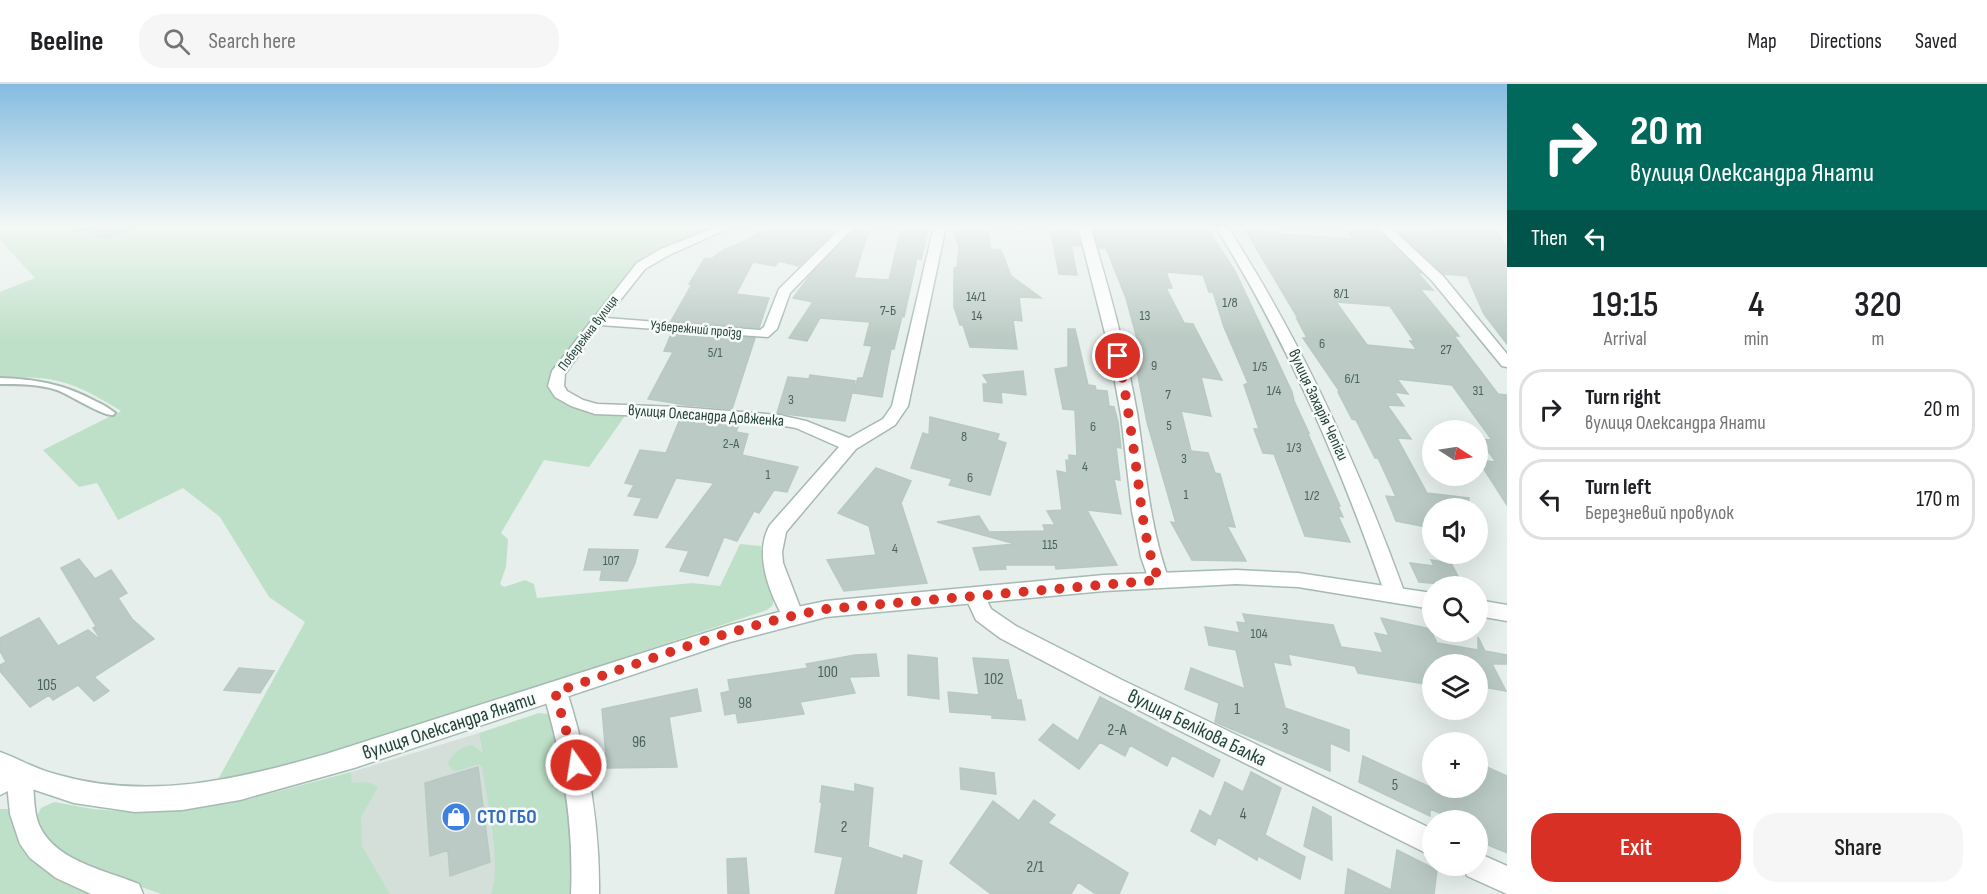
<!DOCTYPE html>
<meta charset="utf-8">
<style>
:root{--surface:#fff;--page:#f6f6f6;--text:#202124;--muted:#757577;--line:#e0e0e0;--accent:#d93025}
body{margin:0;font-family:"Sofia Sans Condensed",sans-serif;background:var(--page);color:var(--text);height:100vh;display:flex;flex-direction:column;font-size:22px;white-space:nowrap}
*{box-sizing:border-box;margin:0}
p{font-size:20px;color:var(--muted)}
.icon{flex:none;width:33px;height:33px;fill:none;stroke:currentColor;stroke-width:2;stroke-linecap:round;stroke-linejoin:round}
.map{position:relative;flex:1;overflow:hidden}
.details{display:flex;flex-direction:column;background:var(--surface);width:480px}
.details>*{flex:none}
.guide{background:#00695c;color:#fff;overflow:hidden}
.needle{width:39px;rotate:102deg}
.fabs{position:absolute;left:1422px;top:336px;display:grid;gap:12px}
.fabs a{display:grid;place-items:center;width:66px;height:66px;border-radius:50%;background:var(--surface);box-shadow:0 6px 24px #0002;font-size:30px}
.pin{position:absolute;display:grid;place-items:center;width:51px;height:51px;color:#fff;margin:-26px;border:3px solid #fff;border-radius:50%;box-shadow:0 2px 6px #0007}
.me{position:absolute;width:66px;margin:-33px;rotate:347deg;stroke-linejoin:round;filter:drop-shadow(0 0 4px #0008)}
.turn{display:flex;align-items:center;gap:21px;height:126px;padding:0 24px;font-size:27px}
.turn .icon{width:78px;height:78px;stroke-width:2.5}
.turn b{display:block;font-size:42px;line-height:51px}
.then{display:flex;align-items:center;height:57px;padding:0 24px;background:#0003;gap:12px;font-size:22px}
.eta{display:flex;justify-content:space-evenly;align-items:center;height:102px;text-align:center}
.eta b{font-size:36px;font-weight:600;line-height:42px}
.primary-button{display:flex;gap:12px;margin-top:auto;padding:12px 24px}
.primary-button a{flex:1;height:69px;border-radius:24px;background:var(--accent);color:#fff;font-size:24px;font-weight:600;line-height:69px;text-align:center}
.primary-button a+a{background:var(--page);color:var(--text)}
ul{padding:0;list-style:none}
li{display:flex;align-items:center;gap:18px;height:81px;margin:0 12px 9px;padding:0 12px;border:3px solid var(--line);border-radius:24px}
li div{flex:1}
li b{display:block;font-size:22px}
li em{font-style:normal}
header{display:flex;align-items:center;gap:36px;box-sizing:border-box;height:84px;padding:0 30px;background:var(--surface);border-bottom:2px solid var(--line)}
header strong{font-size:28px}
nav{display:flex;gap:33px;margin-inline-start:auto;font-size:21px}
.search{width:420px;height:54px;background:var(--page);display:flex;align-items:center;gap:15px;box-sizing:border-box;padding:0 21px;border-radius:24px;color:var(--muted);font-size:22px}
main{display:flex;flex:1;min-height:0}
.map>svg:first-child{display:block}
</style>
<header>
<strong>Beeline</strong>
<div class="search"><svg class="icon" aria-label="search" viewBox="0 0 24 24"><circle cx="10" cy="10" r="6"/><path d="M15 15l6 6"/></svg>Search here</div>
<nav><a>Map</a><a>Directions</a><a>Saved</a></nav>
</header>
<main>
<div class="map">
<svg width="1507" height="810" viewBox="0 0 1507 810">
<rect width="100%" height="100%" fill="#e6efeb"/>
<path fill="#d4dfda" d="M479,649L502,810H379L353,763L351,688Z"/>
<path fill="#bfe0c8" d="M0,142H75L82,148H96L98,149L94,152L106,155L139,143L154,142H725L638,182L626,193L560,281L556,311L627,329L589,383L544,376L501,449L508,455L506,483L500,500L504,503L525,496L534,500L537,514L692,499L720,502L740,460L761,462L763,483L773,509V521L767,526L315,676L216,699L305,538L269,513L220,433L183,404L118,436L97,399L79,403L43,366L121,327C95,311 70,296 38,294C26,293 13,294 0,293V208L35,194L0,156Z
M539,629L548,630L561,649L571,702L575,810H491C502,780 487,716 482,683L479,680L457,687L451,685L448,679C454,668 460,663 472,661L482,668L479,649Z
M351,688L352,699C361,698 370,697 378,703L361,733L362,762L390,810H161L108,791L62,769L41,753L35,736L41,724L54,718L93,725L141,729L183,725L249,715Z
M0,725H9L96,810H0Z"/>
<path fill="#8ec9d4" d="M75,142H154L139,143L106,155L94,152L98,150L88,147L76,148Z"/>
<path fill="#bbcac4" stroke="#b8c9c2" stroke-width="1.5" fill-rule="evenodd" d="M771,142H840L799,182L779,177L775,182L753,178L736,210L769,214L759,244L671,237L692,200H689L705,174L711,175L725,165L741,159Z
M857,142H870L854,194L889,196L902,142H929L921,175L917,174L904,233L902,232L894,265H891L882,313L853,309L858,294H863L872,262L864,261L870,238L820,234L807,257L789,254L813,218L793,214L813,188Z
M1050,142H1076L1081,162L1071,161L1077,191L1059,190Z
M1092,142H1206L1235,187L1292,308L1294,317L1309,349L1307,348L1340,422H1338L1343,433L1338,432L1350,458L1305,452L1274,370L1263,369L1254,345H1259L1244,301L1248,299L1224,243L1213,208H1209L1203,191L1166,188L1172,204H1166L1184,239L1193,240L1222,296L1201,293L1211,332L1181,327L1191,367L1208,369L1215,389L1220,390L1235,443L1227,442L1246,477L1192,476L1171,438L1176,439L1147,338L1132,261L1139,262L1126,214L1106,164H1099Z
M1243,142H1274L1280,150L1353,155L1343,142H1371L1377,145L1421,189H1418L1433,206L1420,205L1459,252H1454L1498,310L1507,311V421L1478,376L1496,378L1479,355L1492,356L1452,301L1397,295L1408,310L1394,308L1404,322L1387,321L1411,355L1397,354L1427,409L1469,414L1468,424H1432V444L1396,437L1386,412L1396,413L1378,374H1375L1356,336L1352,335L1338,308H1340L1303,254H1307L1297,235L1299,236ZM1336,218L1390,222L1414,257H1410L1417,266L1367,261Z
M1431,142L1471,145L1469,142H1494L1507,165V260L1484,230L1467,192L1444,190L1397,147L1433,149Z
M953,145L988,146L991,165L1001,166L1011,192L1041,214L1019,213L1022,237L1013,236L1017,265L970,263L963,241H960L954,223V184H957L959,163Z
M1068,245H1075L1088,301L1095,302L1096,306L1107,307L1109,322L1114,323L1118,338L1121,364L1116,363L1120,396L1114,395L1121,430L1087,426L1117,481L1056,485L1055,481H1005L1006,485L980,486L973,464L1015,460L937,438L979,432L989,448L1045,447L1043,441H1055L1047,427L1062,426L1057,387L1067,389L1066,376L1069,377V371L1077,372L1075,326L1063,325L1055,285L1068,283Z
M672,248L755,254L732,325L686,321L648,315L673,268L664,267Z
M1023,287L1026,311L1001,308L1002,319L984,317L983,300H989L983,291Z
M810,291L855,297L845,337L777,329L788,293L809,295Z
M930,333L999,350L997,356L1006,359L990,411L949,401L952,395L911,384L923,349L929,351Z
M680,335L739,340L736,348L748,350L742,371L798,383L787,408L774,406L759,429L754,427L737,457L724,453L708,492L680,487L689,467L666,463L714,399L676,394L657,434L634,431L642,414L628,412L634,401L625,399L640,366L666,369Z
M876,384L911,397L901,419L927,499L844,507L827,476L876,471L869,442L838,429Z
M589,465L638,466L635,479L627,497L600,496L602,486H584Z
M79,475L95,495L111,486L127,509L118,514L132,535L154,555L94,593L109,607L94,617L78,601L53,616L49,611L30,623L0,587V581L6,578L0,567V554L39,534L58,562L88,546L102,557L93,544L96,542L61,484Z
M1431,476L1451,479L1463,502L1419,498L1410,479L1434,482Z
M1243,530L1333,541L1341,563L1383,569L1375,549L1389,552L1381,534L1430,545L1437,559L1478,566V553L1485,567L1507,571V580H1492L1506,607L1478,602V580H1432V601L1358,589L1355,582L1288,570L1291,581L1273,578L1285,624L1349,646V667L1330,659V687L1215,638L1219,619L1185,605L1191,584L1245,605L1236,566L1209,561L1205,543L1240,549L1237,538L1246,539Z
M876,570L879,592L849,593L855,609L800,618L804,630L738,639L736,629L725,631L721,609L730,607L728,596L808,584L806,580L855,571Z
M908,571L937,574L939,615L908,611Z
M973,574L1008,576L1017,616H1021L1025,636L992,634V631L950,628L948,608L979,611Z
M239,584L274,587L260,609L224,606Z
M697,605L701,627L669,633L677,683L607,684L602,625Z
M1100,613L1220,676L1213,693L1172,671L1167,682L1130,661L1125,672L1100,658L1079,685L1039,656L1053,640L1078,657Z
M1363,672L1432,704H1478V679L1507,692V769L1481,758L1478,736H1457L1430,725V732L1359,698Z
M478,683L490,778L450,792L448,766L430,772L425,699Z
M960,684L994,689L996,710L961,705Z
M1251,688L1281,704L1265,751L1305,773L1300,795L1258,772L1257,776L1218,753L1215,761L1191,747L1200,726L1211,733L1225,698L1243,708Z
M855,700L873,704L868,763L903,775L904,771L922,777L916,810H835L843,773L815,768L822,718H820L822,702L855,708Z
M1034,716L1055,731L1048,739L1128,789L1119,810H1096L1078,798L1071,810H991L950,779L993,717L1019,737Z
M1313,723L1331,733L1332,776L1304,762Z
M1397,766L1437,786L1434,810H1345L1348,785L1391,806Z
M746,774L749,810H728L727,775Z"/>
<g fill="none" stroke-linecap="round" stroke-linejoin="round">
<g stroke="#a8b8b2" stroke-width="4">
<path id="lane" d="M0,294C34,295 64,300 95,317C102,320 109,324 115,329L113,331C103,332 70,311 57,306C39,300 19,300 0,300Z"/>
</g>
<g stroke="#a8b8b2" stroke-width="3">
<path id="street" d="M719,142H734L669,171L645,185L606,234L760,246L764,243L779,205L843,142H855L790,209L777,245L768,253L600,241L565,290L564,302L567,307L583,316L597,320L679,323L779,331L806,337L849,354L883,335L892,322L934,142H946L908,322L895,341L856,365L786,448L782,468L783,479L803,531L799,537L792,539L785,537C770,510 753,470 770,441L839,363L796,344L779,341L679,333L595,330L571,322L555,313L548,302L552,287L637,179L661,165Z
M1078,142H1090C1109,204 1126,266 1137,329C1146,386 1149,442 1169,496L1166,501L1159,503L1152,501L1149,496L1141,473L1132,427L1121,331L1109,265Z
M1215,142H1227C1302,258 1358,381 1405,510L1402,515L1395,518L1388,515L1385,510C1340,381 1288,258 1215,142Z
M1377,142H1389L1443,192L1507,270V283L1502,282L1433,198Z
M975,504L982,506L991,525L1016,542L1122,596L1432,745V772L1106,610L1000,554L976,536L965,512L968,506Z
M555,598L563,601L567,608C588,674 600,740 599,810H571C574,740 563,675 543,608L547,601Z
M19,678L28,681C36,698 32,717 37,735C49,776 105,786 139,800L143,810H91L56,794L30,774L20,760L10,730L6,689L10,681Z
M1478,769L1507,782V810L1467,792L1464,782H1478Z"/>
</g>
<g stroke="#a4bbb3" stroke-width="3">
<path id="secondary" d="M1236,486L1298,489L1432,509V525L1298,503L1236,500L1104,507L826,533L730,558L354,684L240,716L182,726L135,728L74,719L20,701L0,711V668C19,675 36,685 55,690C147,717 237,696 326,670L730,541L802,522L826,517L1104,491Z
M1478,516L1507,521V537L1478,532Z"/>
</g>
<use href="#lane" fill="#fff" fill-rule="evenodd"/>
<use href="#street" fill="#fff" fill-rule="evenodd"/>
<use href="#secondary" fill="#fff" fill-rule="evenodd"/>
</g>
<linearGradient id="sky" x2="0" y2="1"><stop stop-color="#84bce0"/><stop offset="0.56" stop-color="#f4f8f6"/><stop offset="1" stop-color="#f4f8f6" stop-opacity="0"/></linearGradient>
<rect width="1507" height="255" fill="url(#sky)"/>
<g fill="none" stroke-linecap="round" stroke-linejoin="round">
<path stroke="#d93025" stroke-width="10" stroke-dasharray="0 18" d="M576,681L555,608C644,578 734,542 826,525L1159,496C1146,465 1142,430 1138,396C1132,355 1127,313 1118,272"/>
</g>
<defs>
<g id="shop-disc" transform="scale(1.5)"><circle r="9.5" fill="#3f7fe0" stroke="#f7fbf9"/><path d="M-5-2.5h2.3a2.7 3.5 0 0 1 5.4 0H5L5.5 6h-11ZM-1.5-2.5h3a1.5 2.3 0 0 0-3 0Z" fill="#fff"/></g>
</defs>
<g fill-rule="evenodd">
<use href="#shop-disc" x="456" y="733"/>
</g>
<g text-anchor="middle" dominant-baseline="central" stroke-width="5" stroke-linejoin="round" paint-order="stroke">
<g font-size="14" fill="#4a645c">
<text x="1341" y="209">8/1</text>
<text x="976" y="212">14/1</text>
<text x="1230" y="218">1/8</text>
<text x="888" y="226">7-Б</text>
<text x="977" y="231">14</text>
<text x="1145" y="231">13</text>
<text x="1322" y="259">6</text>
<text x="1446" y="265">27</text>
<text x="715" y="268">5/1</text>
<text x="1154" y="281">9</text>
<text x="1260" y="282">1/5</text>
<text x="1352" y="294">6/1</text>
<text x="1274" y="306">1/4</text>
<text x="1478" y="306">31</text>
<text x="1168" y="310">7</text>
<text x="791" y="315">3</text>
<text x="1169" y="341">5</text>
<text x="1093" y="342">6</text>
<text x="964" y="352">8</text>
<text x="731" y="359">2-А</text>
<text x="1294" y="363">1/3</text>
<text x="1184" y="374">3</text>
<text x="1085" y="382">4</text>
<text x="768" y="390">1</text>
<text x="970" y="393">6</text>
<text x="1186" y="410">1</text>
<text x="1312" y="411">1/2</text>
<text x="1050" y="460">115</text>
<text x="895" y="464">4</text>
<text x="611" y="476">107</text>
<text x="1259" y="549">104</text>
</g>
<g font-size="14" fill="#24423a" stroke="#f7fbf9">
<text transform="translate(696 245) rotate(5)">Узбережний проїзд</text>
<text transform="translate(588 249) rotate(-53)">Побережна вулиця</text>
</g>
<g font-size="16" fill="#24423a" stroke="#f7fbf9">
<text transform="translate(1318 321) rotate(65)">вулиця Захарія Чепіги</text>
<text transform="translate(706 332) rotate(4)">вулиця Олесандра Довженка</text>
</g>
<g font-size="16" fill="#4a645c">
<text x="828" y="588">100</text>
<text x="994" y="595">102</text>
<text x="47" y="601">105</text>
<text x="745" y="619">98</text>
<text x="1237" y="625">1</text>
<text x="1285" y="645">3</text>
<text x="1117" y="646">2-А</text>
<text x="639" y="658">96</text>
<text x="1395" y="701">5</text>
<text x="1243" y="730">4</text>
<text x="844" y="743">2</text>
<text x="1035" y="783">2/1</text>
</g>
<g font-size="20" fill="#24423a" stroke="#f7fbf9">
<text transform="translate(449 642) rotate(-18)">вулиця Олександра Янати</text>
<text transform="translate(1197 644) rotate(26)">вулиця Белікова Балка</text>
</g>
<g font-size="20" font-weight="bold" fill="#366cbe" stroke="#f7fbf9" text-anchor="start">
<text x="477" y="733">СТО ГБО</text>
</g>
</g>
</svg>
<div class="fabs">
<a><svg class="needle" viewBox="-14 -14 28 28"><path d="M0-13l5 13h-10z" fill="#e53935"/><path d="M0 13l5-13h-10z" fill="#757577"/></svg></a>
<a><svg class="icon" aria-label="sound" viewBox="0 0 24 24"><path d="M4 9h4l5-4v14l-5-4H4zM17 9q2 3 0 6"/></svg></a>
<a><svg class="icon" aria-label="search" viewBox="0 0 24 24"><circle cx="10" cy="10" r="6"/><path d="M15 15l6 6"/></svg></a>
<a><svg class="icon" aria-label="layers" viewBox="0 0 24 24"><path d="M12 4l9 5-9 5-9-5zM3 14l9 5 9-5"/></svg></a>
<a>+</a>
<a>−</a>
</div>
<div class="pin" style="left:1118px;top:272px;background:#d93025"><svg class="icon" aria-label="arrive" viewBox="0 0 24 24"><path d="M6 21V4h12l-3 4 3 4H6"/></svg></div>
<svg class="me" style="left:576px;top:681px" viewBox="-20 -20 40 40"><circle r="17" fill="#d93025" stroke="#fff" stroke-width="3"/><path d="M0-11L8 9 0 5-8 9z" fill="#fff"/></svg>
</div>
<section class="details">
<div class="guide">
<div class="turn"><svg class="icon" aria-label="right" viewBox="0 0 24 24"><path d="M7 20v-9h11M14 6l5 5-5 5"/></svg><div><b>20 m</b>вулиця Олександра Янати</div></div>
<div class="then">Then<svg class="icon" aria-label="left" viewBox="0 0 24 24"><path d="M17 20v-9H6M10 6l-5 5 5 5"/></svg></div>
</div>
<div class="eta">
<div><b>19:15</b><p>Arrival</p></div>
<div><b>4</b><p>min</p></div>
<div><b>320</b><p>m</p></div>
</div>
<ul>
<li><svg class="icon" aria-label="right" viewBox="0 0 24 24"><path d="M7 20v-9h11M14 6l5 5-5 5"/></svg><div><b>Turn right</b><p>вулиця Олександра Янати</p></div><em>20 m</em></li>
<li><svg class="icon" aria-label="left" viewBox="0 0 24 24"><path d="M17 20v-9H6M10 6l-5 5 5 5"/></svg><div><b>Turn left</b><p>Березневий провулок</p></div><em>170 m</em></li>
</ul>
<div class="primary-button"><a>Exit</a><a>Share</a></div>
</section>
</main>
